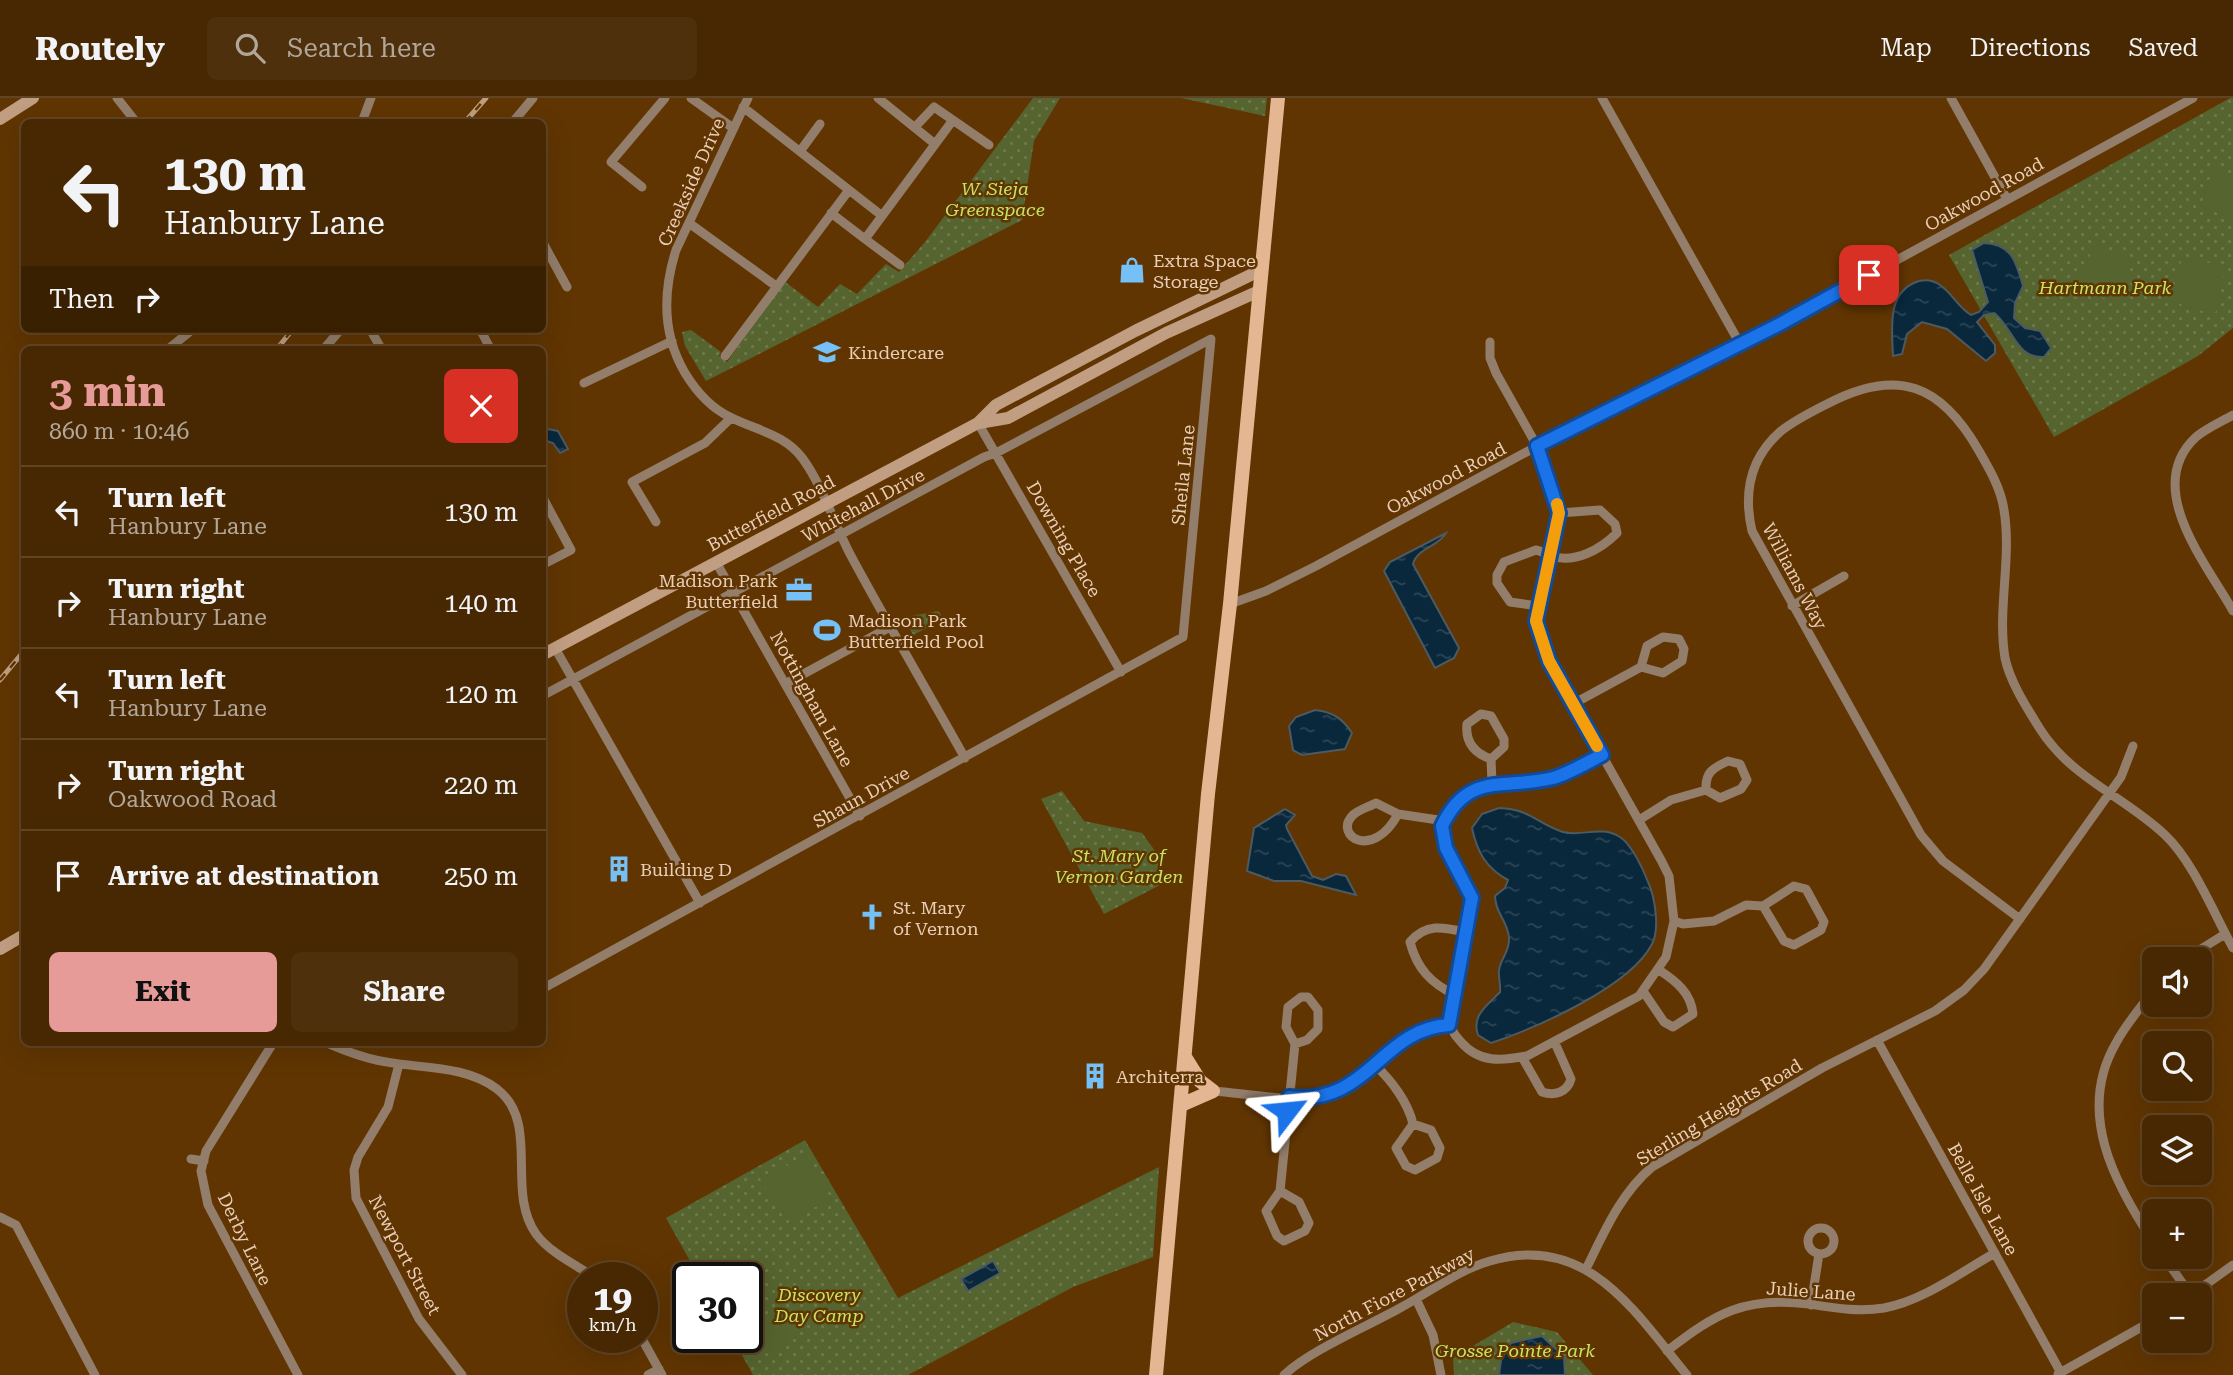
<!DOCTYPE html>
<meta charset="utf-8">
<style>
:root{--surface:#482802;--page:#4f300c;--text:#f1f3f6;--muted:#b1a699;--line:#604424;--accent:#e69b98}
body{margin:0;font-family:"Roboto Serif",serif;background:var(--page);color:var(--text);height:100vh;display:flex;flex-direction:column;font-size:26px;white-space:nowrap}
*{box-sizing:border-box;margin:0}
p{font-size:23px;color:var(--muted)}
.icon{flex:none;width:38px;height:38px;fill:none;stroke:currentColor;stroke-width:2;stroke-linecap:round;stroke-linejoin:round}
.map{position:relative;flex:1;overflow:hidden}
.side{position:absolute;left:21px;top:248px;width:525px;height:700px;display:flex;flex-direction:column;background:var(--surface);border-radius:10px;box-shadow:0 7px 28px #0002,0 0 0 2px var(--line)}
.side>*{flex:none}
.guide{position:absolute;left:21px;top:21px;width:525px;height:214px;border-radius:10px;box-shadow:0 7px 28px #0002,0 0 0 2px var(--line);background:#482802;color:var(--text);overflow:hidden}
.fabs{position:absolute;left:2142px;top:849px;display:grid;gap:14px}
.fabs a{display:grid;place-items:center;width:70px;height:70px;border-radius:10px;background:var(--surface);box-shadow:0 7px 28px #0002,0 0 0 2px var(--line);font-size:35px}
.speed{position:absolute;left:567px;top:1164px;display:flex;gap:14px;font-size:35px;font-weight:700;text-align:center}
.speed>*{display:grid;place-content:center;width:91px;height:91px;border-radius:50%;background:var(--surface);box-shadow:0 7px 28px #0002,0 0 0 2px var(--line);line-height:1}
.speed small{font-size:18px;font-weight:400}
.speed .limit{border:4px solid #111;border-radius:10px;background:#fff;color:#111}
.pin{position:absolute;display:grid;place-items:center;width:60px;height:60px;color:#fff;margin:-30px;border-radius:14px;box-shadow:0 4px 10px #0006}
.me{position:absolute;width:77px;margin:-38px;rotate:61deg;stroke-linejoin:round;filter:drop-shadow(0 0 5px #0008)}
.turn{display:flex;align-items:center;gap:24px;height:147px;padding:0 28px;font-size:32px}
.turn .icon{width:91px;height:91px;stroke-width:2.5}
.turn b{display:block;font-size:49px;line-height:60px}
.then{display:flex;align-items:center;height:66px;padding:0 28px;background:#0003;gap:14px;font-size:26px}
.round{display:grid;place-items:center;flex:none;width:74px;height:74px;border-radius:10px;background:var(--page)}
.summary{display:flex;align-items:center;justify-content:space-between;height:119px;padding:0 28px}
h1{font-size:42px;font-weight:700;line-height:52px;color:var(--accent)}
.action{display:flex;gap:14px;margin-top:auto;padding:14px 28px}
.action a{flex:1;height:80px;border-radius:10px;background:var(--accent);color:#111;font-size:28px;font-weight:700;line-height:80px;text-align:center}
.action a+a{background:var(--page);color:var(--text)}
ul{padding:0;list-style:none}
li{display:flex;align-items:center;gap:21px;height:91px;padding:0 28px;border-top:2px solid var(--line)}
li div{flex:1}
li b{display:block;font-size:26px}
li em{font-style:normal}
header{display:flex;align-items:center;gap:42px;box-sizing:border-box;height:98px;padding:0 35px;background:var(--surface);border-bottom:2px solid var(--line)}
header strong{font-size:33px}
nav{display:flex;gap:38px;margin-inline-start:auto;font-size:24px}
.search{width:490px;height:63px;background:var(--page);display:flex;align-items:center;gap:18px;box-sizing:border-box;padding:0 24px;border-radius:10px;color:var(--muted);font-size:26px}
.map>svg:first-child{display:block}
</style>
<header>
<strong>Routely</strong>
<div class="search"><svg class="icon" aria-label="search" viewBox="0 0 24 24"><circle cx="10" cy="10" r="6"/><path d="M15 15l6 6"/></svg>Search here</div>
<nav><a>Map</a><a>Directions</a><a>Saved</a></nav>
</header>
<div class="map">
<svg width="2233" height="1277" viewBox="0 0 2233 1277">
<defs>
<pattern id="green-dots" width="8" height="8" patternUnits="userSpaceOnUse" patternTransform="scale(1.75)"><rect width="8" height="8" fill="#56642f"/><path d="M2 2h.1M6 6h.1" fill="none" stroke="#6e794b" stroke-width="1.8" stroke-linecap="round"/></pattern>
<pattern id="water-ripples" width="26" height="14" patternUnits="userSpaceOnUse" patternTransform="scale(1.75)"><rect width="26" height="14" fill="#09283c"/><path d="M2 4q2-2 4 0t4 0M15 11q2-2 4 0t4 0" fill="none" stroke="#2d4656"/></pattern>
</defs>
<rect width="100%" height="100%" fill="#603502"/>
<path fill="url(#green-dots)" d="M1033,0H1060L1034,43L1022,122L706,283L685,248L682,234L691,232L721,254L719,258L727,264L784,183L818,209L840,186L857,196L886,166L899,174L925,144Z
M1181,0H1267L1265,18Z
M2230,0H2233V230L2198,258L2054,339L1949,157Z
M939,513L943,522L913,537L904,519Z
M1062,693L1084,723L1142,735L1158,757L1162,786L1104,816L1041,701Z
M805,1042L898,1200L1159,1069L1153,1159L1073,1189L908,1277H753L732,1239H747V1180L699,1179L666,1120Z
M1513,1224L1557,1234L1593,1277H1454L1453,1260Z"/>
<path fill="#56642f" d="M2213,71L2233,76V120L2201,109Z
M2095,146L2132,162L2118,203L2079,194L2076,189Z
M2182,161L2226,167L2216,214L2212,216L2170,203Z
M808,1057L831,1102L788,1121L760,1081Z
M828,1190L841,1214L830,1221L817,1196Z
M786,1212L800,1236L753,1263L740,1239H747V1234Z"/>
<path fill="url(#water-ripples)" stroke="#4c5a61" stroke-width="2" d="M1984,145C2012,146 2016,164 2023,188L2015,205L2014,220L2025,230L2040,233L2051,250L2044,259C2016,261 2013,229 1994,215L1984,217L1977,224L1995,247V255L1986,263L1947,231L1922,224L1907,236L1902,256L1893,258C1892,231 1886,193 1919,183C1927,181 1933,182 1940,187C1952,195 1958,209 1971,217L1979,214L1988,204L1972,152Z
M542,330L558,333L568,351L560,355L553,345L543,342Z
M1446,435C1438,449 1417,450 1413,466L1459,550L1454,560L1435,570L1384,473L1390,464Z
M1315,612C1333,614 1342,620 1352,635L1345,651L1302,657L1293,652L1289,628L1296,619Z
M1499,710C1531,711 1537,726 1563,734C1582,739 1601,727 1620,739C1632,747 1643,771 1648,784C1655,799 1660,831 1652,846C1630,889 1536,930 1491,945L1478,937C1471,917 1488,907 1500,894C1501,887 1498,879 1499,872C1501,860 1510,853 1509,840C1508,823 1495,815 1495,798L1505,790L1508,782C1486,770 1477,754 1472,730L1482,716Z
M1285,711L1295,717L1286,727L1287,731L1312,778L1323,782L1336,776L1346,778L1356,797L1301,783H1274L1247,773L1254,730Z
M993,1163L1000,1175L968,1193L961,1181Z
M1542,1238L1564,1259L1565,1277H1499L1501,1262L1511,1245Z"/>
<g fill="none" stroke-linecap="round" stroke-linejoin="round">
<path stroke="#937d6b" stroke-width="9" d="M117,0L136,24
M691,0L733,30
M748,0L676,152C663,193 662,236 685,275C696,293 711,310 730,319C755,332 785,336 803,361C823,389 834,425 850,456C887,525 927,592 965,660
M878,0L935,46
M1602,0L1740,246
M1951,0L2007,101
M743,9L881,117
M362,24L371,0
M513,24L533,0
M915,29L934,9L989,47
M801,52L820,26
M642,89L611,64L665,0
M831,115L865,141
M689,125L776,188
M542,143L567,189
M900,167L865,141L953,22
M370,231L382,252
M480,231L491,252
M1490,244V260L1496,275L1537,348L1559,415L1536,523L1549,563L1661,762L1669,778L1674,823L1666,859L1639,898L1527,958C1501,963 1479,965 1461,944C1454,937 1449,929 1449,919L1472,800L1446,750L1442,728C1467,673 1505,692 1553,680C1570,675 1586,665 1602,657
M167,252L193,231
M323,252L341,231
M725,258L849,92
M584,285L672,243
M2233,317C2221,324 2207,330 2196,339C2142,389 2206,465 2233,513
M978,325L1121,574
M542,398L571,452L542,467
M656,424L632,384L705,345L731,320
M716,464L860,718
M1230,506L1266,493L1316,468L1602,313L1780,226L2193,0
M1538,508L1510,504L1497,485V477L1504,464L1536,452C1542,453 1545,456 1551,458C1575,466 1601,451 1617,435L1615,426L1600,412L1559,415
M1792,508L1844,478
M1663,539L1679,541L1684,551L1682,563L1663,575L1641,569L1647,548Z
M555,550L700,805
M785,586L890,529
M542,598L984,359L996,355L1211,241L1183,539L542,891
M1573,606L1641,569
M1481,616L1491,618L1504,641V649L1491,661C1474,655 1465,644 1467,626Z
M1491,661L1492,685
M1728,663L1740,666L1747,682L1741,691L1720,700L1706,692C1705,674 1713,670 1728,663Z
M1398,716C1373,763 1334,738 1352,718C1357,712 1369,709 1376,705L1398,716L1445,723
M1639,722L1671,702L1706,692
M2020,821L1943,763L1921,737L1752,433C1743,394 1750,360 1781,333C1795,322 1811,314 1827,306C1897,269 1941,286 1979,353C1990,372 2001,391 2004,412C2012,461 1997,511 2005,560C2010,584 2027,610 2040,631C2071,680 2125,699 2165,737C2193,763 2214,816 2233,850
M1674,823L1683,826L1714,823L1746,807L1763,808L1794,788L1806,791L1824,824L1821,832L1794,847L1784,843L1763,808
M2185,861L2225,836
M2154,892C2141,909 2126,926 2116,945C2076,1014 2114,1085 2154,1145
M1643,893L1664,924L1673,929L1693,916C1691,895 1676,883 1659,872
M1455,897C1431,885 1417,871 1410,844C1426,825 1443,829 1465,834
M1877,942L2061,1275
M273,945L206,1053L201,1073L208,1107L298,1277
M327,945C340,951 354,956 368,960C408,972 462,964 497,991C541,1025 505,1092 536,1136C550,1155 576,1167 596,1180
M1522,959L1542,994C1554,998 1567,995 1571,981L1555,945
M399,966L388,1009L358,1059L354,1072L356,1100L419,1221L462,1277
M1375,967C1391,982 1408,1004 1413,1026
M1213,993C1245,995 1302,1007 1330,996C1374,979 1398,930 1449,927
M1413,1026L1431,1032L1440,1050L1437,1060L1415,1072L1406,1068L1396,1050Z
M191,1061L204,1063
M1280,1093L1299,1104L1309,1125L1305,1133L1284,1143L1277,1138L1266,1113L1280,1093L1295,946L1286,929L1288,909L1301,899H1308L1318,912V931L1307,942L1295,946
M0,1119L16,1127L95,1277
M1808 1143a13 13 0 1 1 26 0a13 13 0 1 1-26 0Z
M2163,1158L2191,1197
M1586,1171C1604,1135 1620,1096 1652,1069L1822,970L1935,913L1964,892L1984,871L2121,679L2133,648
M2191,1197L2233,1167
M1416,1201L1433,1237L1441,1277
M1811,1207L1819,1156
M641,1239L662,1277
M1667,1253C1716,1215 1745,1198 1809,1206C1835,1210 1858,1214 1884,1210C1923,1203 1961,1174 1995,1155
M2058,1276L2154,1222
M648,1277L659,1271
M1284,1277C1311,1252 1366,1229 1400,1210C1428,1195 1458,1172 1490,1163C1587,1134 1634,1213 1687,1277"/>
<path stroke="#c19e81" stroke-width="12" d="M0,21L33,0
M979,325L1008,320L1166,235L1259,193
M542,557L978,325L996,307L1135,233L1261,172
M0,851L24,837"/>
<path stroke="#e4b792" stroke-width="14" d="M1181,1007L1213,993L1200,983L1185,959
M1156,1277L1208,696L1230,506L1278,0"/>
<g stroke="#bf9f80" stroke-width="5">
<path id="rail" d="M465,24L486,0
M276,252L293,231
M0,582L24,553"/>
</g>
<use href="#rail" stroke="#603502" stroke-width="2.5" stroke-dasharray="8" stroke-linecap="butt"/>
</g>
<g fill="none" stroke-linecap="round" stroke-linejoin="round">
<g stroke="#114b97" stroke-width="18">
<path id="route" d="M1287,1013L1289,999C1369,1008 1380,931 1449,927L1472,800L1446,750L1442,728C1468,673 1504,692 1553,680C1570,675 1586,665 1602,657L1549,563L1536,523L1559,415L1537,348L1780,226L1869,177"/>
</g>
<use href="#route" stroke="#1a73e8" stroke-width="12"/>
<path stroke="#f59e0b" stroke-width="12" d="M1557,406L1559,415L1536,523L1549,563L1597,648"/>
</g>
<defs>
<g id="shop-bare" transform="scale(2.1)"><path d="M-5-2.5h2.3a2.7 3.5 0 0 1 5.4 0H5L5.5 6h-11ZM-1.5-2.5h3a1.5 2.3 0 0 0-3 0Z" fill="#75c0f6" stroke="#603502" stroke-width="2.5" paint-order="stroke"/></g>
<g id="school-bare" transform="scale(2.1)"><path d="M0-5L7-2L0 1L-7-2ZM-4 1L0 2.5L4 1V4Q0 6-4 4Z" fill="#75c0f6" stroke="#603502" stroke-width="2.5" paint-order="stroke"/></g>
<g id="office-bare" transform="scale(2.1)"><path d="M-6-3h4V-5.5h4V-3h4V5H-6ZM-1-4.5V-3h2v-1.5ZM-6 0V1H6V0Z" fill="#75c0f6" stroke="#603502" stroke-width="2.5" paint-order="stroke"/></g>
<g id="stadium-bare" transform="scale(2.1)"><path d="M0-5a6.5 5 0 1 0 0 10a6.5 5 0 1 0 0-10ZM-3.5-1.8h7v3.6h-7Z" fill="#75c0f6" stroke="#603502" stroke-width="2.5" paint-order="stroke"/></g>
<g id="building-bare" transform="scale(2.1)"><path d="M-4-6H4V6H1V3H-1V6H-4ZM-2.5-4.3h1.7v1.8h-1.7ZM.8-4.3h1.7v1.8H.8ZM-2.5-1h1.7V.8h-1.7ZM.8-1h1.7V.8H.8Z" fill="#75c0f6" stroke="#603502" stroke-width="2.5" paint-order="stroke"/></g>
<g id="church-bare" transform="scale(2.1)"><path d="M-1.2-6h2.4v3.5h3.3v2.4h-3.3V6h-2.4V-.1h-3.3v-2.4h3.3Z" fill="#75c0f6" stroke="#603502" stroke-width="2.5" paint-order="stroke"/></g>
</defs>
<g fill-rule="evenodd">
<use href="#shop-bare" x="1132" y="172"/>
<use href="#school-bare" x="827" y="254"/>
<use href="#office-bare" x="799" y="492"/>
<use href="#stadium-bare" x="827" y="532"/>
<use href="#building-bare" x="619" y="771"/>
<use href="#church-bare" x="872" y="819"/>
<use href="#building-bare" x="1095" y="978"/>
</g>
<g text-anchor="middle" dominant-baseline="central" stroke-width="5" stroke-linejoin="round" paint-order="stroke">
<g font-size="18" fill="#e9ceb8" stroke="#603502">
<text transform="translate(691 84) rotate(-66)">Creekside Drive</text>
<text transform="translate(1984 96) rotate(-29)">Oakwood Road</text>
<text transform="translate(1183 377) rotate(-84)">Sheila Lane</text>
<text transform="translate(1446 380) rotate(-28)">Oakwood Road</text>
<text transform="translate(863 407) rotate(-28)">Whitehall Drive</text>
<text transform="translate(771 415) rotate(-28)">Butterfield Road</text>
<text transform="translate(1064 441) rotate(60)">Downing Place</text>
<text transform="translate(1795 478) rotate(62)">Williams Way</text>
<text transform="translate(812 601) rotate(61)">Nottingham Lane</text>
<text transform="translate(861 699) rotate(-29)">Shaun Drive</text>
<text transform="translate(1719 1014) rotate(-31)">Sterling Heights Road</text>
<text transform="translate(1983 1101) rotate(61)">Belle Isle Lane</text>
<text transform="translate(245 1141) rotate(64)">Derby Lane</text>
<text transform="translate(405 1157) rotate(62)">Newport Street</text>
<text transform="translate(1811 1193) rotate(4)">Julie Lane</text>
<text transform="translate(1394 1196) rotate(-28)">North Fiore Parkway</text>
</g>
<g font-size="18" font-style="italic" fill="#c5e665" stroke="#603502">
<text x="995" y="90">W. Sieja<tspan x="995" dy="21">Greenspace</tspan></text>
<text x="2105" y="189">Hartmann Park</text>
<text x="1119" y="757">St. Mary of<tspan x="1119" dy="21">Vernon Garden</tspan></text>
<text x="819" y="1196">Discovery<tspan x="819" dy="21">Day Camp</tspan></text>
<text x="1515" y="1252">Grosse Pointe Park</text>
</g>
<g font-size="18" fill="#e9ceb8" stroke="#603502" text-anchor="start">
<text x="1153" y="162">Extra Space<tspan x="1153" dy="21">Storage</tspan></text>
<text x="848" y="254">Kindercare</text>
<text x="778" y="482" text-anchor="end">Madison Park<tspan x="778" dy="21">Butterfield</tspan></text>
<text x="848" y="522">Madison Park<tspan x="848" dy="21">Butterfield Pool</tspan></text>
<text x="640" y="771">Building D</text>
<text x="893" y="809">St. Mary<tspan x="893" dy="21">of Vernon</tspan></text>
<text x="1116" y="978">Architerra</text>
</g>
</g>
</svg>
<div class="fabs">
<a><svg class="icon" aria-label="sound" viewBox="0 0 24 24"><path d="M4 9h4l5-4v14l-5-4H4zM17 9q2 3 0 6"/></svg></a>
<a><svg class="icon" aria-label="search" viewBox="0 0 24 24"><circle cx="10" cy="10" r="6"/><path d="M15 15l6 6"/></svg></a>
<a><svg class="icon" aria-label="layers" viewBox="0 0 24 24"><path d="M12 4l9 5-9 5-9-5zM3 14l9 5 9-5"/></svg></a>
<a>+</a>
<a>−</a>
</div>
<div class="speed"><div>19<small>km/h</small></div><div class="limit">30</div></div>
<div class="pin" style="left:1869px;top:177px;background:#d93025"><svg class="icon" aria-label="arrive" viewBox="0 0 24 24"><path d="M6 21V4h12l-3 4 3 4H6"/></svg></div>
<svg class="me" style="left:1287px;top:1013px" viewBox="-20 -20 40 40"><path d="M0-17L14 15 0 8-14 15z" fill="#1a73e8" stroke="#fff" stroke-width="4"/></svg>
<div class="guide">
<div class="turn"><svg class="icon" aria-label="left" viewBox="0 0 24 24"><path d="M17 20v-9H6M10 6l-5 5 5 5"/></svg><div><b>130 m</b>Hanbury Lane</div></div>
<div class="then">Then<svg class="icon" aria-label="right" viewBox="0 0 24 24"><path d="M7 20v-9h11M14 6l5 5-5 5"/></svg></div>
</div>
<section class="side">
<div class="summary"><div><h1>3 min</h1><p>860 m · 10:46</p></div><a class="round" style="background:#d93025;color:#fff"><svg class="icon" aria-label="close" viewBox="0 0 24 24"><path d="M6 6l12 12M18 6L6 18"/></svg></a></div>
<ul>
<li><svg class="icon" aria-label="left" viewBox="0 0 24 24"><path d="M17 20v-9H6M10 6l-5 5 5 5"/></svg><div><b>Turn left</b><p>Hanbury Lane</p></div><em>130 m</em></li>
<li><svg class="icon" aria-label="right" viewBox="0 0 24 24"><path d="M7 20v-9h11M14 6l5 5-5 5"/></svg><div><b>Turn right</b><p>Hanbury Lane</p></div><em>140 m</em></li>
<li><svg class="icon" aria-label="left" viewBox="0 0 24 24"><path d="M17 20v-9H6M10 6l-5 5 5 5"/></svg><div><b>Turn left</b><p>Hanbury Lane</p></div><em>120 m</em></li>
<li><svg class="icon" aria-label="right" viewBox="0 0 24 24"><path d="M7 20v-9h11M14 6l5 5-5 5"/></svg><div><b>Turn right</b><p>Oakwood Road</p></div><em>220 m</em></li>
<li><svg class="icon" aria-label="arrive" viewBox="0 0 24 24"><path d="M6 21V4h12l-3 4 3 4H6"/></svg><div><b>Arrive at destination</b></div><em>250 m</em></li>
</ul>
<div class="action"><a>Exit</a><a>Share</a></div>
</section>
</div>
